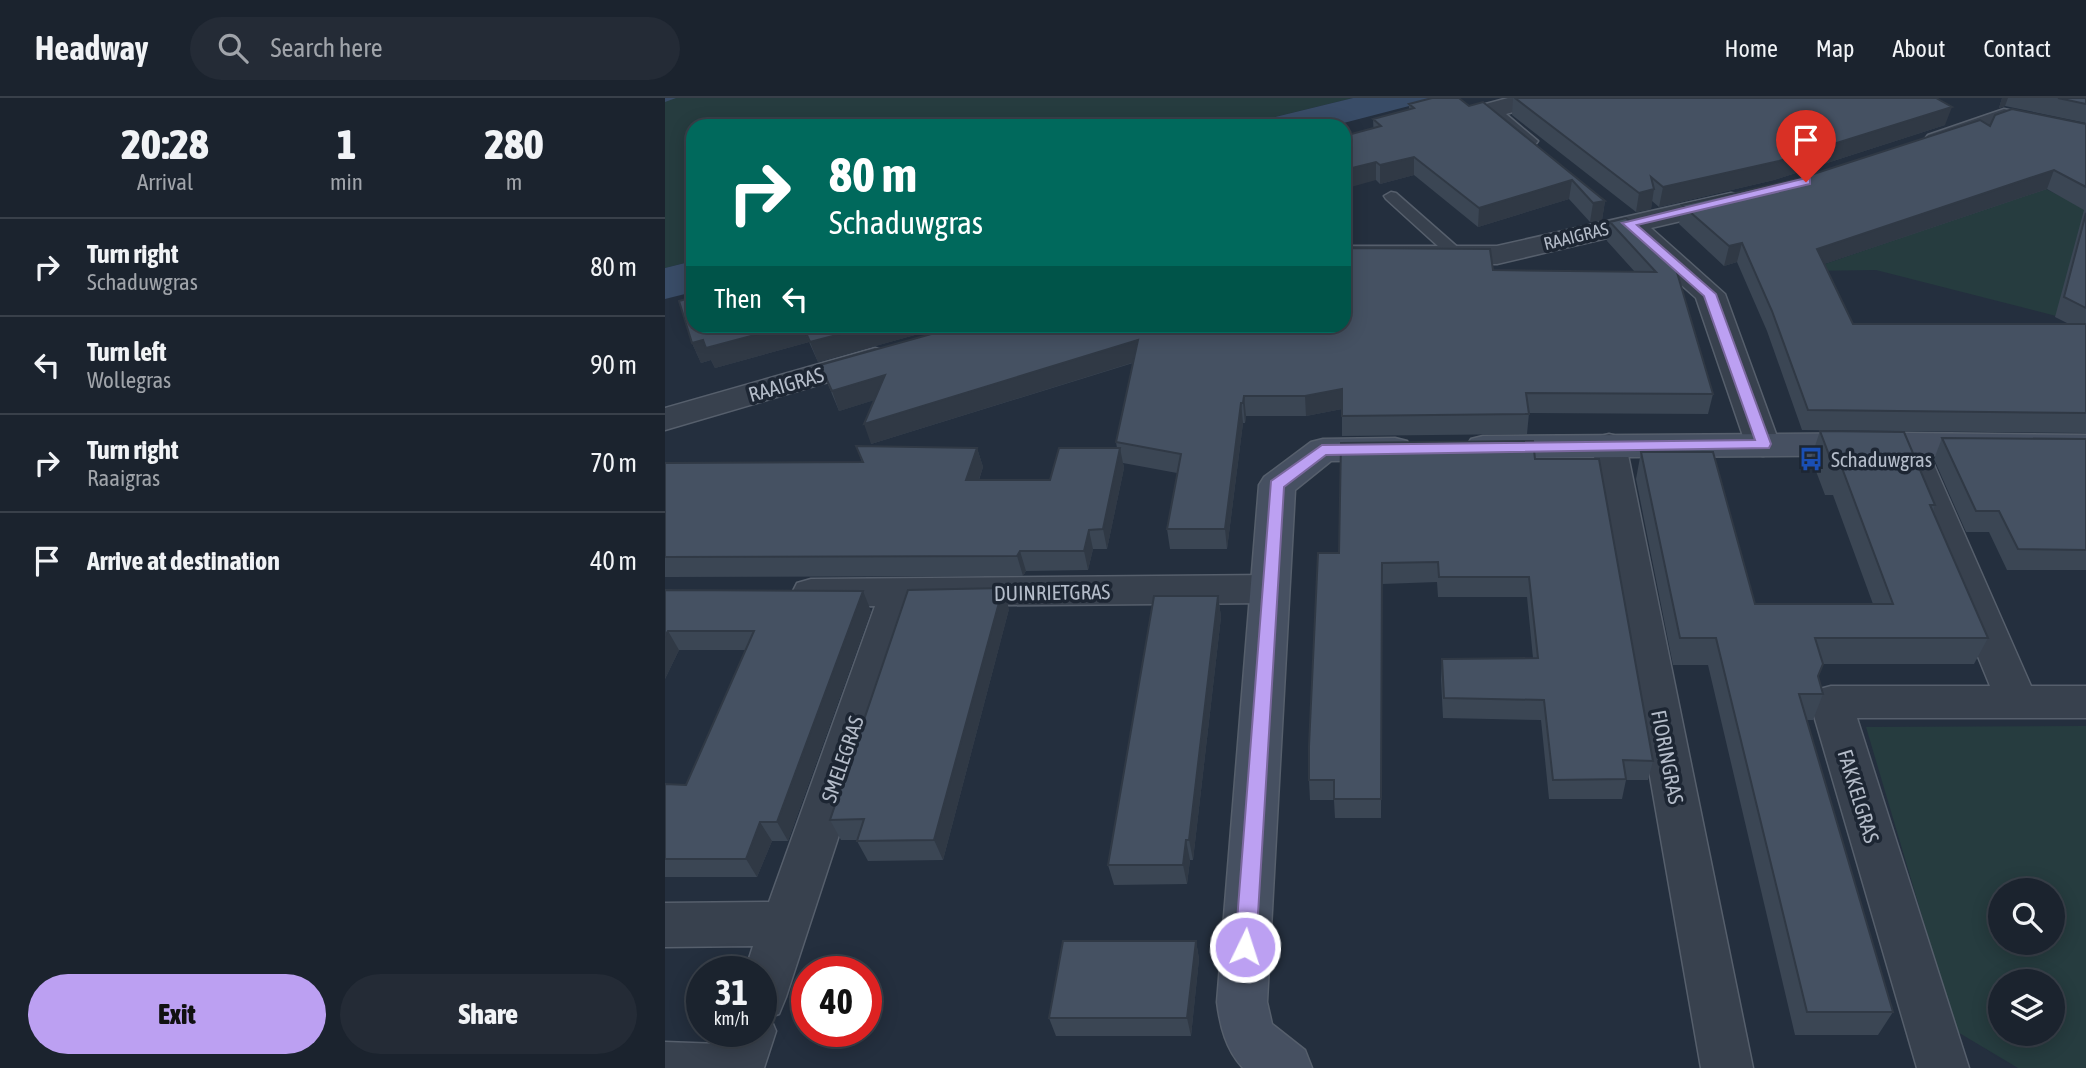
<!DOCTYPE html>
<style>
:root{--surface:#1b232e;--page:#242b36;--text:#f1f3f6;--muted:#a0a4aa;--line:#39404a;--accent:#bca0f2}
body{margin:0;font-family:"Asap Condensed",sans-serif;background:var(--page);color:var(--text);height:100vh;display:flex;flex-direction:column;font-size:26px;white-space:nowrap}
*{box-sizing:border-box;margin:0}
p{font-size:23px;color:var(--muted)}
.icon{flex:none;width:38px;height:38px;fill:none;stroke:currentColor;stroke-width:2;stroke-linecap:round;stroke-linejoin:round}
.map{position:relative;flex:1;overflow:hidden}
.drawer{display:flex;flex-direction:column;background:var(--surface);width:665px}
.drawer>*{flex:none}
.banner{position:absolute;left:21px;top:21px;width:665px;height:214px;border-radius:21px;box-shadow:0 4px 18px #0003,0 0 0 2px var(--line);background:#00695c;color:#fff;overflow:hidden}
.controls{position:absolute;left:1323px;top:780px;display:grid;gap:14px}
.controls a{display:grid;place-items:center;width:77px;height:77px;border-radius:50%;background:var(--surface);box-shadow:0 4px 18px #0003,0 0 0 2px var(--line);font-size:35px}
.speed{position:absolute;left:21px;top:858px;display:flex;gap:14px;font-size:35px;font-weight:700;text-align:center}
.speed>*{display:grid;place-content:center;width:91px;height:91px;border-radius:50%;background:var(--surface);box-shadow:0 4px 18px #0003,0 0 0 2px var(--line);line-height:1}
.speed small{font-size:18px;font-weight:400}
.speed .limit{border:10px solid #d22;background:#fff;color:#111}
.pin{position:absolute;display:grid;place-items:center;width:60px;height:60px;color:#fff;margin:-72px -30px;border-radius:50% 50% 50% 0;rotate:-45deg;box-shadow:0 0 7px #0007}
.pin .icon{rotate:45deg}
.me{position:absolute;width:77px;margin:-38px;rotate:4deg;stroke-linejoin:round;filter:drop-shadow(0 0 5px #0008)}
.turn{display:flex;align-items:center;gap:24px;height:147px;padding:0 28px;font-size:32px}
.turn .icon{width:91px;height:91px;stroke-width:2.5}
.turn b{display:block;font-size:49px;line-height:60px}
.then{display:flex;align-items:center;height:66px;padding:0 28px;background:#0003;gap:14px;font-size:26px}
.eta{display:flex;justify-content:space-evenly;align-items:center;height:119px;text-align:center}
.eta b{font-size:42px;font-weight:800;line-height:49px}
.primary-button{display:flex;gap:14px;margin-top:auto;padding:14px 28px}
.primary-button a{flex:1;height:80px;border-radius:42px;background:var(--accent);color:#111;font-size:28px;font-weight:800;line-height:80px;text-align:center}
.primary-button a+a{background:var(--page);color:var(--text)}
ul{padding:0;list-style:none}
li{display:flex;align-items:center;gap:21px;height:98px;padding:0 28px;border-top:2px solid var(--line)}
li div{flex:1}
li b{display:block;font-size:26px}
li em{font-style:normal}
header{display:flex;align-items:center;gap:42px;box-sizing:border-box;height:98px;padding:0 35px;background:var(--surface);border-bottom:2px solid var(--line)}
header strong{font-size:33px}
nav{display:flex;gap:38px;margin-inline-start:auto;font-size:24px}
.search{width:490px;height:63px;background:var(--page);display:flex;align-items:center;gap:18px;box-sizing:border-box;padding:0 24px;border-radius:38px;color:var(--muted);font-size:26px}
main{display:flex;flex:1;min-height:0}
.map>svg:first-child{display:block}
</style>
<header>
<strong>Headway</strong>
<div class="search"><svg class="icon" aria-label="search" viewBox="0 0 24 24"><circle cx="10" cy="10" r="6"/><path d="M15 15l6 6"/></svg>Search here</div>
<nav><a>Home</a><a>Map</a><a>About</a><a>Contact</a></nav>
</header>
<main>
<section class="drawer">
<div class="eta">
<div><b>20:28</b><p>Arrival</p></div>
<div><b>1</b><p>min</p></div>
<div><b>280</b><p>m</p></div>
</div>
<ul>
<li><svg class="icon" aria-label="right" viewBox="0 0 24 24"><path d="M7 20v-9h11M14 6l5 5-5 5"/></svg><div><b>Turn right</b><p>Schaduwgras</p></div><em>80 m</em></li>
<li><svg class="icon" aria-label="left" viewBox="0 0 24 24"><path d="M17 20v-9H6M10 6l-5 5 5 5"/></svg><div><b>Turn left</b><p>Wollegras</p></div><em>90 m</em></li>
<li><svg class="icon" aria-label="right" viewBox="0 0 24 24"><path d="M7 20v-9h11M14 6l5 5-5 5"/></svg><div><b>Turn right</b><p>Raaigras</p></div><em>70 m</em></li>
<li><svg class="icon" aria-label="arrive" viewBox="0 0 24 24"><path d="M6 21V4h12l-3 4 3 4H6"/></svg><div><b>Arrive at destination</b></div><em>40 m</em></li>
</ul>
<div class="primary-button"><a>Exit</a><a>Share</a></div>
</section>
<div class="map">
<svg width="1421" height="970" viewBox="0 0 1421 970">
<rect width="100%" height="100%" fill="#242f3e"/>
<path fill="#263c3f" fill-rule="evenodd" d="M0,0H688L573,28H28V163L0,170Z
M1379,90L1421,111L1395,219L1211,172L1140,173Z
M1421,628V970H1353L1291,933L1201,629ZM1335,793H1388V845H1335ZM1335,884H1388V936H1335Z"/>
<path fill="#394c67" d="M688,0H775L667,28H573Z
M28,163V194L0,201V170Z"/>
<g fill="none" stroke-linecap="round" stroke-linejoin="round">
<path fill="#394c67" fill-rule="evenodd" d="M0,0H11L0,4Z"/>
<g stroke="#565f6c" stroke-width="3">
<path id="lane" d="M726,94L731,95L797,153L799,156L797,159H785L721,101L719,98Z"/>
</g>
<g stroke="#565f6c" stroke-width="3">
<path id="street" d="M843,0H884L881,5L841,16L873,43L869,48C849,53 821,29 810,13L813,8Z
M1339,11L1421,28V44L1341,27L1272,50L1263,47L1259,42L1263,37Z
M1066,95L1076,97L1080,103L1076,109L986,130L1060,196L1115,347L1110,355L1098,358L1086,355L1081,347L1031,200L959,136L832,166H679V148H832Z
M210,250L221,253L226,260L221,267L0,332V310Z
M944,336L956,339L961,347L1088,970H1036L927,347L932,339Z
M1249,349L1261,352L1266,360L1366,588H1421V620H1192L1304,970H1252L1145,604L1151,592L1166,588H1325L1232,360L1237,352Z
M605,477L619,481L624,491L619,501L605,505L249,508L121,899L114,916L105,919L111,933L99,970H0V944L55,946L59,933H96V873H80L88,848L0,849V805L104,804L210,508L146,509L132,505L127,495L132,485L146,481Z"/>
</g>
<g stroke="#565f6c" stroke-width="3">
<path id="secondary" d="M1243,335L1421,337V359L1243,357L818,360L806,357L801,349L806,341L818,338Z
M730,340L742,343L747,351L742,359L730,362L666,363L630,392L602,904L607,926L640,952L647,970H578C561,952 555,928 552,904L594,387L599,379L646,344L658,341Z"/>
</g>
<use href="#lane" fill="#38414e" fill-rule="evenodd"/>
<use href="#street" fill="#38414e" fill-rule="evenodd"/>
<use href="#secondary" fill="#465061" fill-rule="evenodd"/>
</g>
<path fill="#3b4654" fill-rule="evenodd" d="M794,0L940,103L937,122L925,124L904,101L813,129L749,77L715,86L711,82L708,21L744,11V6Z
M848,0H1271L1280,27L1109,82L994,109L987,103L986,111L971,114L847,17Z
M1337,0H1421V25L1340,8L1334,10Z
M1421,26V335L1137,332L1102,233L1072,164L1059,168L1014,126L1017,107L1133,81L1325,28ZM1382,91L1419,112L1390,219L1404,226H1188L1159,166Z
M945,124L1008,161L1048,296L1043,316L864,315L862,336L677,338V311L641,318H581L580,325H578L562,451H505L502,431L512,375L458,365L459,370L442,451H428L423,472L361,473L358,478L0,479V365L197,364L191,348L312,350L318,369L314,382H385L452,350L451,344L468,265L206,346L209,302L174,313L155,267L828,172L970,174L942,143Z
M28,228H282L153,264L144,244L50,270L46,262L36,265L27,245Z
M1155,333L1270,407L1268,414L1323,540L1309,566H1158L1153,579L1158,596L1148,622H1142L1228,914L1213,937H1130L1043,567H1008L971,381L976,354L1090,506H1208L1168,397H1160L1146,360Z
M1277,340L1421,341V472H1342L1324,434H1301L1269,361Z
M870,361L988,663L983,682H961L957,701H884L876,622L778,620L776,581L777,561L868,560L862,499H773L772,484L717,486L716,720H670L669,702H645L644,682L674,455Z
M0,492L206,513L123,743H107L92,779H0V686L21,687L81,552H14L0,581Z
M553,498L556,519L528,762H525L522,786L449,787L443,767Z
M344,511L278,762L203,763L192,743L193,742H176L165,722Z
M531,843L534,861L526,938H391L384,920Z"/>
<path fill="#303945" d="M1337,0H1343L1340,8L1334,10Z
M1287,9L1280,27L1109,82L994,109L998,89Z
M749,59V77L715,86V67Z
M711,64V82L679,91V72Z
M1389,72L1382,91L1147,170L1152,151Z
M907,82L904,101L813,129L814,110Z
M989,91L986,111L971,114L974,95Z
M940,103L937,122L925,124L928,105Z
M1077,145L1072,164L1059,168L1064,148Z
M123,228H137L144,244L50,270L46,262L36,265L27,245L38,242Z
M206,228H282L153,264L145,244Z
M473,242L476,262L206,346L199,326Z
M220,277L226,297L174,313L167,293Z
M677,291V311L641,318L640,298Z
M579,298L581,318L580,325L578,305Z
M576,305L578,325L562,451L560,431Z
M312,350L318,369L307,402L301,382Z
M455,350L459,370L442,451L438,431Z
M424,432L428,451L423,472L419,453Z
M355,453L361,473L358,478L352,458Z
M338,490L344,511L278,762L269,742Z
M198,493L206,513L123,743L112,724Z
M553,498L556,519L528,762L524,742Z
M3,533L14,552L0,581V538Z
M95,724L107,743L92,779L81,761Z
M521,742L525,762L522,786L518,767Z
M531,843L534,861L526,938L522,920Z"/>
<path fill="#455162" stroke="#303945" stroke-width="2" d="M767,0H794L804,8L818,4L940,103L928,105L907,82L814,110L749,59L715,67L711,64L679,72V38L716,28L708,21L749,10L744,6Z
M850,0H1271L1287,9L1114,63L998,89L986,79L989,91L974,95Z
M1393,0H1421V6Z
M1347,11L1421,26V89L1389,72L1152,151L1188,226H1421V315L1143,312L1107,213L1077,145L1064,148L1017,107L1133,81L1315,22L1325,28L1330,17Z
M1421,115V210L1399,199Z
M961,120L1008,161L1048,296L861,295L864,316L677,318V291L640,298H579L578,305H576L560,431H502L516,356L451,344L473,242L199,326L220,277L167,293L155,267L295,228H679V150L825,151L828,172L991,174L945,124Z
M28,199V228H123L41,250L38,242L27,245L14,203Z
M138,228H206L145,244Z
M1155,333L1239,334L1270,407H1265L1323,540H1150L1158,566L1153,578L1158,596H1134L1228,914H1142L1051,540H1015L976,354H1048L1090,506H1228L1177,370H1169Z
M1277,340L1421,341V452L1353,451L1334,413H1311Z
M868,343L870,361H934L988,663L958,662L961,681L888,682L879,602L779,600L777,561L873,560L864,479H774L773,464L717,465L716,701H669V682H644V648L653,455H674L676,345Z
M191,348L312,350L301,382H385L394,350H455L438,431L424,432L419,453H355L352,458L0,459V365L198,364Z
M338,490L269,742L192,743L199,721L165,722L243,492Z
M0,492L198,493L112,724H95L81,761H0V686L21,687L89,533H3L0,538Z
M489,498H553L524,742H521L518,767H443Z
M398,843H531L522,920H384Z"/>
<path fill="#bca0f2" stroke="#7a689d" stroke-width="2" d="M1141,80L1145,81V86L972,127L1051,196L1106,346L1104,350L661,357L619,389L591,849L588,856L580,859L573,856L570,849L606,383L657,347L1090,342L1039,198L957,125Z"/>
<defs>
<g id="bus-bare" transform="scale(1.89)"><path d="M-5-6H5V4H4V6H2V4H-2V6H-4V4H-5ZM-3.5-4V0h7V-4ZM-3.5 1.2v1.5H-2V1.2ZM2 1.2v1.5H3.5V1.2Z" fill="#1a4fb4" stroke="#1d2633" stroke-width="2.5" paint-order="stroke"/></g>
</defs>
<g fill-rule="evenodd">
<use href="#bus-bare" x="1146" y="361"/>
</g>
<g text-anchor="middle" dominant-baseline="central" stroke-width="7" stroke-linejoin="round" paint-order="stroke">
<g font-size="18" fill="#b4bcc9" stroke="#1d2633">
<text transform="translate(911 138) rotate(-14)">RAAIGRAS</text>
</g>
<g font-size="21" fill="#b4bcc9" stroke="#1d2633">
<text transform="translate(121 286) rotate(-16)">RAAIGRAS</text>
<text transform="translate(387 494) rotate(-1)">DUINRIETGRAS</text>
<text transform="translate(1003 659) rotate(79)">FIORINGRAS</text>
<text transform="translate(177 661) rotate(-71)">SMELEGRAS</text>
<text transform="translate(1194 698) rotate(73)">FAKKELGRAS</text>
</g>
<g font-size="21" fill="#b4bcc9" stroke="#1d2633" text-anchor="start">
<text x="1166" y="361">Schaduwgras</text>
</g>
</g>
</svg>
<div class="controls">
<a><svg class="icon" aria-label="search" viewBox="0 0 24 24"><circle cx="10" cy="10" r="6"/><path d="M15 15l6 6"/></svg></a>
<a><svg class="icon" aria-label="layers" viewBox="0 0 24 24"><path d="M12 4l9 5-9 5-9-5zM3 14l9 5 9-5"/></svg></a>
</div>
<div class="speed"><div>31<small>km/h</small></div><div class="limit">40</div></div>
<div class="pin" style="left:1141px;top:84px;background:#d93025"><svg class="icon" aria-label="arrive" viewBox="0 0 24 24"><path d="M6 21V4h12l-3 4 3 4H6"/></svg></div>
<svg class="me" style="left:580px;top:849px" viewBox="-20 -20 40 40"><circle r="17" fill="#bca0f2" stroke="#fff" stroke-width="3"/><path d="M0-11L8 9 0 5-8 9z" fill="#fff"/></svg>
<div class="banner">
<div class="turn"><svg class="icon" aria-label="right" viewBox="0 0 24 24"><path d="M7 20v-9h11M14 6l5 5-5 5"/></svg><div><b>80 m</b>Schaduwgras</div></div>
<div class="then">Then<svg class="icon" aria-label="left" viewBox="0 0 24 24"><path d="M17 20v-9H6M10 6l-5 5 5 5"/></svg></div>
</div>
</div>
</main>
